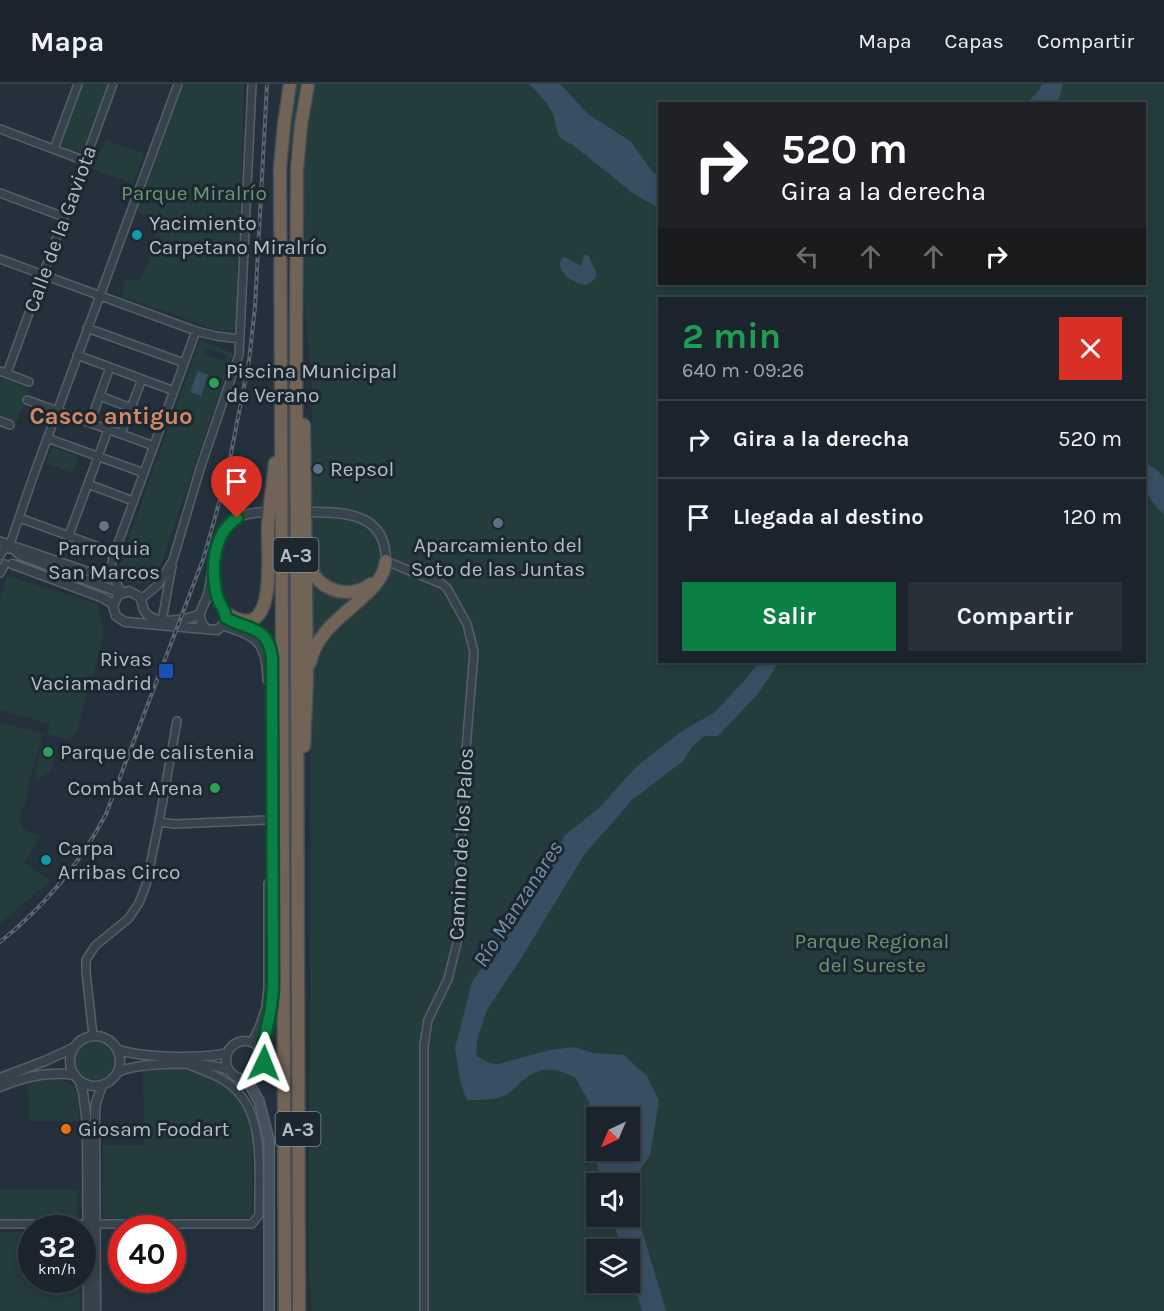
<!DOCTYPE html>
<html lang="es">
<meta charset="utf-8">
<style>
:root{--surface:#1b242c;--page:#283038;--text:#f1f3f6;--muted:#a0a4a9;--line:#394148;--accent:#0b8043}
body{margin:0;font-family:Karla,sans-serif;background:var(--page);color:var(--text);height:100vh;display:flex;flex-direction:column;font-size:22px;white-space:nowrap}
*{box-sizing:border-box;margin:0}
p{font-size:20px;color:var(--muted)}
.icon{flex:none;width:33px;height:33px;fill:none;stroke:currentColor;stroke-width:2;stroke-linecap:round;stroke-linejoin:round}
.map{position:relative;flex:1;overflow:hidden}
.side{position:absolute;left:658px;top:213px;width:488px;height:366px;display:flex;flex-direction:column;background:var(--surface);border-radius:0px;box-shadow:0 3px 9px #0003,0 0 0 2px var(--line)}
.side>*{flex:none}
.hud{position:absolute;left:658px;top:18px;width:488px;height:183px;border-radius:0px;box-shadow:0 3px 9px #0003,0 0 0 2px var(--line);background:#202124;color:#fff;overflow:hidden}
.needle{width:39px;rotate:224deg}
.fabs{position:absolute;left:586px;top:1023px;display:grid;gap:12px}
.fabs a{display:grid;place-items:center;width:54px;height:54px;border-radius:0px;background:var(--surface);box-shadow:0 3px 9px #0003,0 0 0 2px var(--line);font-size:30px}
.speed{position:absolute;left:18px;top:1131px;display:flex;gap:12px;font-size:30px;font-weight:700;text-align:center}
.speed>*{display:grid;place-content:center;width:78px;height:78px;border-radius:50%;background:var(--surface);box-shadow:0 3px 9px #0003,0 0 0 2px var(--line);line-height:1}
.speed small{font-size:15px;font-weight:400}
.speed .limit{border:9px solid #d22;background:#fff;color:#111}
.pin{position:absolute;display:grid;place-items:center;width:51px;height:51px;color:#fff;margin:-62px -26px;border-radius:50% 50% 50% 0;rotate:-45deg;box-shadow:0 0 6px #0007}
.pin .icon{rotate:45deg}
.me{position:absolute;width:66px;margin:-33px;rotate:2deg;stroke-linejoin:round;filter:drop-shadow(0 0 4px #0008)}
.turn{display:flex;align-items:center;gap:21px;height:126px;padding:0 24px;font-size:27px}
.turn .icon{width:78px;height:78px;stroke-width:2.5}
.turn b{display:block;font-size:42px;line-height:51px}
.lanes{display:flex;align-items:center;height:57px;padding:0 24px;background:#0003;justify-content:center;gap:30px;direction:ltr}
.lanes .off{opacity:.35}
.round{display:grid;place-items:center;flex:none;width:63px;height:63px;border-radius:0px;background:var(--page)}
.summary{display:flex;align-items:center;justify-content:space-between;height:102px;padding:0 24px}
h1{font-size:36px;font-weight:700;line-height:45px;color:#1e9e55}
.button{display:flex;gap:12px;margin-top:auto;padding:12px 24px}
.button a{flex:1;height:69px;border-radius:0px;background:var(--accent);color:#fff;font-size:24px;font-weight:700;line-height:69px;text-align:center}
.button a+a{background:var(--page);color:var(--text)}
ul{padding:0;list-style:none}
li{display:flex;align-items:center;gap:18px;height:78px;padding:0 24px;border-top:2px solid var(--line)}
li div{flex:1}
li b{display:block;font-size:22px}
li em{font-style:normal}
header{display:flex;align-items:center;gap:36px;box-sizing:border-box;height:84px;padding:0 30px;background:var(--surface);border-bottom:2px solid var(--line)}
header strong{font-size:28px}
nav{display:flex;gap:33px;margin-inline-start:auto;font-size:21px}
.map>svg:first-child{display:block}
</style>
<header>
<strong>Mapa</strong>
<nav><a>Mapa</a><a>Capas</a><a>Compartir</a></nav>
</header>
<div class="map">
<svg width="1164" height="1227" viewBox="0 0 1164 1227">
<rect width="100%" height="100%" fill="#24303b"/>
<path fill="#253c3c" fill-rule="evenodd" d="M82,0H108L82,71L60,62Z
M183,0H244L237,236L235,238L237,243L230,247L214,245L122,212L125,194L138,197L147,183L157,146L153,135L137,127Z
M284,0H1164V1227H312L309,1183L312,300ZM660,20H1144V200H660ZM660,214H1144V578H660ZM597,1034H630V1066H597ZM597,1100H630V1132H597ZM597,1166H630V1198H597Z
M104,55L144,70L133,100L93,85L102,62L104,63L106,57Z
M200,256L233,269L159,487L149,499C134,501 126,501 117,487ZM206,264L227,271L225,279L223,277L204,270Z
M0,293L30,304L16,339L0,333Z
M53,363L79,373L72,389L46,379Z
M7,492L98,520L104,552L76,649L68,656L47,650L50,640L0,626V517Z
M0,638L43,650L28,703L26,718L20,729L21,744L40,752L24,779L50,797L0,840Z
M42,662L56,666C53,676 54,690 42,692L40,696L35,693L36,690L34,689Z
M75 976a20 20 0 1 1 40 0a20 20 0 1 1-40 0Z
M143,986C157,986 171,985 185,986C227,988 251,1022 254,1060L252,1061V1133L103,1134V1061H144Z
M41,995H59L72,1000L78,1012L79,1037H29L28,997Z
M0,1106H78V1134L0,1135Z
M0,1148H31L32,1196H80V1227H0Z"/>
<path fill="#384e62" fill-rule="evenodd" d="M529,0H560L588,30L630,57L652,87L660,94V125L634,110L573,61C551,52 560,44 551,26C545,16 537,8 529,0Z
M1042,0H1063L1058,19H1027L1039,6Z
M584,170L589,172C593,186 605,191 586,201C573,200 554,187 562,174L565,173L581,182Z
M198,287L208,291L201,312L190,308Z
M1144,378L1157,386L1164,394V430C1145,413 1144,402 1144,378Z
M759,578H779L758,610L718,652H704L692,663L683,677L632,716L584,771L522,873L487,926L477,956L476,972L489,979L498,980L550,966L574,963L593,969L624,971L647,992L659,1017L650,1071L630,1101L601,1099L592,1053L589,1018L575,993C554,984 543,981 523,996C518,1000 514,1006 509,1009C497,1017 480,1016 467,1016L461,1001L455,964L472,898L532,813L554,775L564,752L599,724L636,683L682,647L714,629L745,596ZM597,1034H630V1066H597Z
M630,1121L640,1140L666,1227H642L630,1183V1166L623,1165L611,1133L630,1132Z"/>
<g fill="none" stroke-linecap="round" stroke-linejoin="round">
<g stroke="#556069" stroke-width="10">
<path id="minor" d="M0,45L85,77
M54,65L78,0
M0,109L64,133
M0,175L196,247L216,252L240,255
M87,244L184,279
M77,271L174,307
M0,287L29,298
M7,289L113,0
M100,312L131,324
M27,316L154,362
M0,337L10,341
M90,339L110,283
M121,350L142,295
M47,354L144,389
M88,400L133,417
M20,434L115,469
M69,451L108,346
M0,457L104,493L111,490
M9,463L33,393L178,0
M386,477L442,500L447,504L467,540L474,568L463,702L457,859L448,895L428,936L424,961V1227
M0,489L5,480
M122,509L110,487L113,473L196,247
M141,515L158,501L173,476L200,385L239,271L252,0
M162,536L172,482
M241,540C260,544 269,555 272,574L273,904L262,966
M223,542C257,553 266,558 267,596
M159,738L175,740L268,736
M93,951L86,888V876L95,862L129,834L139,819L146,801L159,738L177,637
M252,958L260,941L266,923L268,903V799
M0,1140H88
M96,1140H252L259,1131C258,1096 265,1043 242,1013C230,996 210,989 191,982"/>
</g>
<g stroke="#556069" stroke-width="11">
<path id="tertiary" d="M311,428C347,428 386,430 386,477
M0,471L3,465L12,464L20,471L121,509
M12,480L101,513L113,520
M200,530C187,536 153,543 144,526C142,522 142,517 140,513L129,507L118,511L113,522L116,532L125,538L217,546L224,540L226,532L218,513L214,486
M205,543C202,540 200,536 200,531C201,524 206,517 208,510C214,488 212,460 226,443C236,431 249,429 264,428
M70 977a25 25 0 1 1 50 0a25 25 0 1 1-50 0Z
M226 976a19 19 0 1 1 38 0a19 19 0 1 1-38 0Z
M119,966C144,974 201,975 227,969
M118,988C140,978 206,977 228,986
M0,994L45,977L73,964
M79,996L83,1008L87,1040L88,1227
M0,1003C24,992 48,987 75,991
M96,1227L95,1029L96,1019L102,1001"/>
</g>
<g stroke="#556069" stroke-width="12">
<path id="secondary" d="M247,996L259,1017L269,1056V1227"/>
</g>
<g stroke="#424d56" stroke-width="15">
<path id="motorway" d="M304,341L307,594L304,662
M308,476C313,504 347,518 371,500
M226,529C279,564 267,471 268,444C269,423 273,401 275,379
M310,579C320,530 382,516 386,477
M285,1227L280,84L284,41L290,0
M299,1227L296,251L297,85L301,41L308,0"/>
</g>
<use href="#minor" stroke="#37424c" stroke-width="7"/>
<use href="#tertiary" stroke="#37424c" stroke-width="8"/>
<use href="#secondary" stroke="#45515e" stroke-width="9"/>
<use href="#motorway" stroke="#716355" stroke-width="12"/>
<g stroke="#596672" stroke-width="4">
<path id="rail" d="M0,858C45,822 80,780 106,730L204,473L227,390L249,277L255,223L267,0"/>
</g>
<use href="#rail" stroke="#1c2730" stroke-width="1.5" stroke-dasharray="4.5" stroke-linecap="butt"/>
</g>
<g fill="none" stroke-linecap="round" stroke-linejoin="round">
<g stroke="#07532c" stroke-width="15">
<path id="route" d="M237,434C212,451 211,485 217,512C219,520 225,525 226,534C249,547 268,541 272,574L273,904L271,924L262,966L264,979"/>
</g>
<use href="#route" stroke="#0b8043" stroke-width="10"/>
</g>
<g fill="#0f9aa8" stroke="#1c2730" stroke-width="2">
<circle cx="137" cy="151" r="6"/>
<circle cx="46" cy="776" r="6"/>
</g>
<g fill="#2e9e5b" stroke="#1c2730" stroke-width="2">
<circle cx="214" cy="299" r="6"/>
<circle cx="48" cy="668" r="6"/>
<circle cx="215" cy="704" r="6"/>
</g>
<g fill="#5c6f8a" stroke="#1c2730" stroke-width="2">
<circle cx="318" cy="385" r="6"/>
<circle cx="498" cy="439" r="6"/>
</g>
<circle fill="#6b7280" stroke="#1c2730" stroke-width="2" cx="104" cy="442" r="6"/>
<rect fill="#1a4fb4" stroke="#1c2730" stroke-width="2" x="158" y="579" width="16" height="16" rx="3"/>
<circle fill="#e8710a" stroke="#1c2730" stroke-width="2" cx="66" cy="1045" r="6"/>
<g text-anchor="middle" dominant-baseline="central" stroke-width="6" stroke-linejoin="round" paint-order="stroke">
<g fill="#1c2730" stroke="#86909a" stroke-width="1.5">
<rect x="273.5" y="454" width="45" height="34" rx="4.5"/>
<rect x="275.5" y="1028" width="45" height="34" rx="4.5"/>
</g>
<g font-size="20" font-weight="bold" fill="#b3bdc7">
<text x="296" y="471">A-3</text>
<text x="298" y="1045">A-3</text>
</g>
<g font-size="21" fill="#6a9770" stroke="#1c2730">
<text x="194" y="109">Parque Miralrío</text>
<text x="872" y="857">Parque Regional<tspan x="872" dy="24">del Sureste</tspan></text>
</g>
<g font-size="21" fill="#b3bdc7" stroke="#1c2730" text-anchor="start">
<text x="149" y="139">Yacimiento<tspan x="149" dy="24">Carpetano Miralrío</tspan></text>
<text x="226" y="287">Piscina Municipal<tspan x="226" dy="24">de Verano</tspan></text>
<text x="330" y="385">Repsol</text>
<text x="498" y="461" text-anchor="middle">Aparcamiento del<tspan x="498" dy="24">Soto de las Juntas</tspan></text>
<text x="104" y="464" text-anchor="middle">Parroquia<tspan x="104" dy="24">San Marcos</tspan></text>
<text x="152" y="575" text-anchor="end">Rivas<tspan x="152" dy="24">Vaciamadrid</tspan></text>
<text x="60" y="668">Parque de calistenia</text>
<text x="203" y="704" text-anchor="end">Combat Arena</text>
<text x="58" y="764">Carpa<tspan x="58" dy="24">Arribas Circo</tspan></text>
<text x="78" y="1045">Giosam Foodart</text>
</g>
<g font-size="21" fill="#b3bdc7" stroke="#1c2730">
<text transform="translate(60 145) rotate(-70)">Calle de la Gaviota</text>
<text transform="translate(461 760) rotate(-87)">Camino de los Palos</text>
</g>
<g font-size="22" font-style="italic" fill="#7491aa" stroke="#1c2730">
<text transform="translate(518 820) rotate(-57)">Río Manzanares</text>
</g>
<g font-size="24" font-weight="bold" fill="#d18864" stroke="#1c2730">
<text x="111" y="332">Casco antiguo</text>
</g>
</g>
</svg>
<div class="fabs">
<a><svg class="needle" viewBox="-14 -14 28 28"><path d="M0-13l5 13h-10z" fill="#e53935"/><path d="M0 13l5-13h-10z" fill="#a0a4a9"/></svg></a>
<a><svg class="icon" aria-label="sound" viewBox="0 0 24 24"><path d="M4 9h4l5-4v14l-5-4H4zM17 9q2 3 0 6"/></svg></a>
<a><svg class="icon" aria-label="layers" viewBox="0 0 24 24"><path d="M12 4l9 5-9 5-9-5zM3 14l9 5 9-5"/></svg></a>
</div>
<div class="speed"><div>32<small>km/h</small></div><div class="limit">40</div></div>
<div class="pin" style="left:237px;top:434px;background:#d93025"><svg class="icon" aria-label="arrive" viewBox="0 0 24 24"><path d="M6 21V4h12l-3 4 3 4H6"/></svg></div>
<svg class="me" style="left:264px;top:979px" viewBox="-20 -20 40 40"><path d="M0-17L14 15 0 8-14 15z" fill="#0b8043" stroke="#fff" stroke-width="4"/></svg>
<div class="hud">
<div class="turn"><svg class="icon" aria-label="right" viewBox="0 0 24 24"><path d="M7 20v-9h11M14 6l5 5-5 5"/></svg><div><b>520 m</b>Gira a la derecha</div></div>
<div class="lanes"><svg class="icon off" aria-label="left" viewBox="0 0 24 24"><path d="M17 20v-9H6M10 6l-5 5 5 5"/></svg><svg class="icon off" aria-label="ahead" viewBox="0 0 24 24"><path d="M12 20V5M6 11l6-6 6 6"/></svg><svg class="icon off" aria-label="ahead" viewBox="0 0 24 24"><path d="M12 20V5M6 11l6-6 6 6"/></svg><svg class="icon" aria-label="right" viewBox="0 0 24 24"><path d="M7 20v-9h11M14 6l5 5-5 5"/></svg></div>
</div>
<section class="side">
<div class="summary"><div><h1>2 min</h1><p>640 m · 09:26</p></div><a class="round" style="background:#d93025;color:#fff"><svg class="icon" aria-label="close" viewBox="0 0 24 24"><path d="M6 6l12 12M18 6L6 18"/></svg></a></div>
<ul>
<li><svg class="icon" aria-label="right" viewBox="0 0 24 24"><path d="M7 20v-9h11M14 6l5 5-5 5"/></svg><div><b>Gira a la derecha</b></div><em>520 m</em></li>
<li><svg class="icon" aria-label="arrive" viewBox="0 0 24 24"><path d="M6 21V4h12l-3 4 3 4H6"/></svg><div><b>Llegada al destino</b></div><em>120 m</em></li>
</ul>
<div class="button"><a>Salir</a><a>Compartir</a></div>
</section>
</div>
